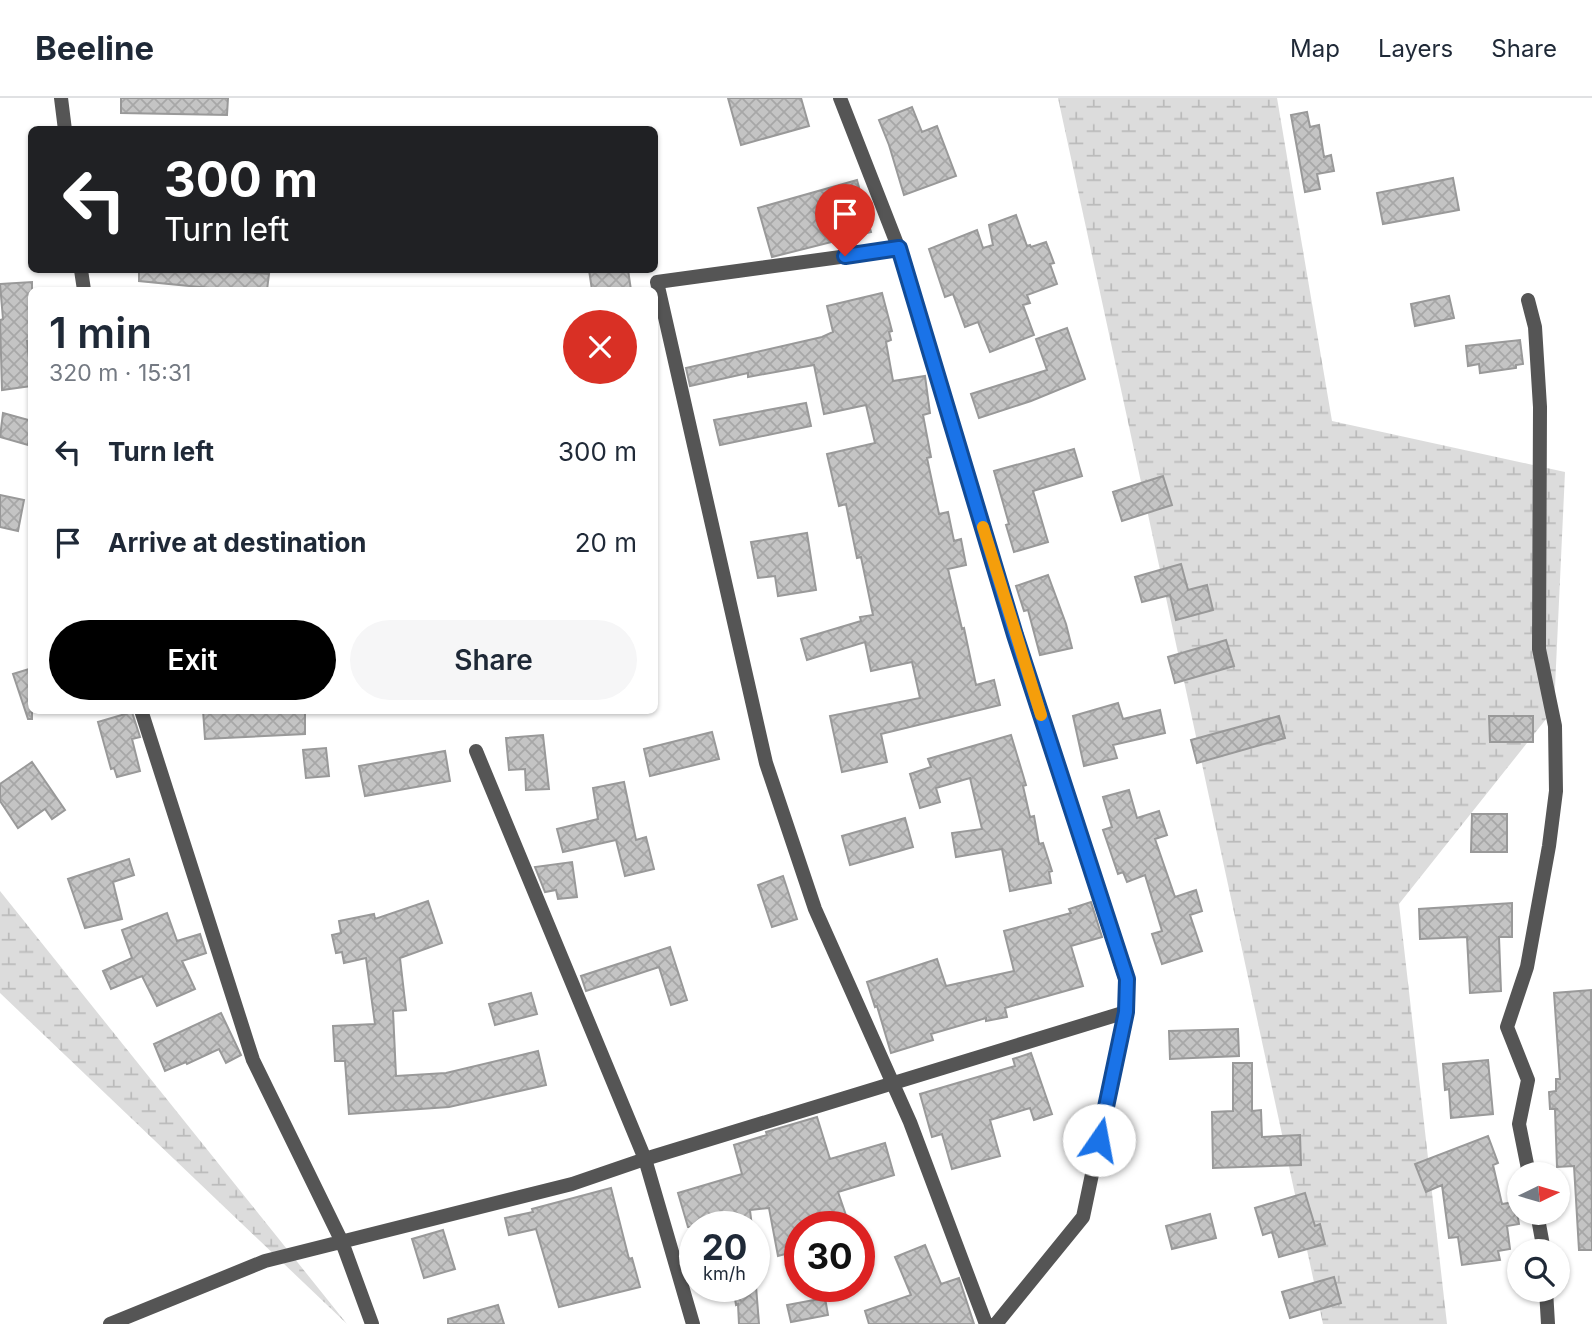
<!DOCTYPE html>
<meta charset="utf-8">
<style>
:root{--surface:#fff;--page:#f6f6f7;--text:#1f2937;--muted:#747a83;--line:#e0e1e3;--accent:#000}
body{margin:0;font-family:Inter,sans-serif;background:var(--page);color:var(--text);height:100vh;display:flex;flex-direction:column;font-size:26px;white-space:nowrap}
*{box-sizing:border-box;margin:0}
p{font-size:23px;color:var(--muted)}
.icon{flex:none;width:38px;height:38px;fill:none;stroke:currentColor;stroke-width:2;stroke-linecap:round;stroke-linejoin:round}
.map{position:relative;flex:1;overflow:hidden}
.details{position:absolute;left:28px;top:189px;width:630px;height:427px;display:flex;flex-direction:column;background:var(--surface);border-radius:10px;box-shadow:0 2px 5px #0004}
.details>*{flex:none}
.hud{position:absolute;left:28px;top:28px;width:630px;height:147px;border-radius:10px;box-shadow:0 2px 5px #0004;background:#202124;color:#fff;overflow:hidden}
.needle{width:46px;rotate:85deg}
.controls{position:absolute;left:1507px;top:1064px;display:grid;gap:14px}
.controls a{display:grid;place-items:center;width:63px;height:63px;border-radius:50%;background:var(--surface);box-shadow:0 2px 5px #0004;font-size:35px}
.speed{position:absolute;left:679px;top:1113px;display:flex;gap:14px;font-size:35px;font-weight:700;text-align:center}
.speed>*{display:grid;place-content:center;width:91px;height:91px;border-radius:50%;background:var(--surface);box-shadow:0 2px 5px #0004;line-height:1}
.speed small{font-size:18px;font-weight:400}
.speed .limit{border:10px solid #d22;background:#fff;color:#111}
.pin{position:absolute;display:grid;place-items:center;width:60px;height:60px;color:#fff;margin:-72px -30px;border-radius:50% 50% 50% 0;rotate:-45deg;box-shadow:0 0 7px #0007}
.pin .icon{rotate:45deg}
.me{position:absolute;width:77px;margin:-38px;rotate:12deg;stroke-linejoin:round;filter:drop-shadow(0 0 5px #0008)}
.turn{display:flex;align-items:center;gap:24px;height:147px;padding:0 21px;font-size:32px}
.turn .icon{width:91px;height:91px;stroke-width:2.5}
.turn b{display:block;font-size:49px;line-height:60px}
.round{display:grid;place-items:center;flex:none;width:74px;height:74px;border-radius:37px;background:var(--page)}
.head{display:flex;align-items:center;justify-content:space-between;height:119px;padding:0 21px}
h1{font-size:42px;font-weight:600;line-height:52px}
.button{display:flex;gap:14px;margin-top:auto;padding:14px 21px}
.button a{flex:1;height:80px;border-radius:42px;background:var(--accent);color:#fff;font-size:28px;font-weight:600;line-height:80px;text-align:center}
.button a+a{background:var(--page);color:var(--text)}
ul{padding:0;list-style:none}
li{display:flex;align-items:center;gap:21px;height:91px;padding:0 21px}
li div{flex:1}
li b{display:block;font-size:26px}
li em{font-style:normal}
header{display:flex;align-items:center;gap:42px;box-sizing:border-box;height:98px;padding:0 35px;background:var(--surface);border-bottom:2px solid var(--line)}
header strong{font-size:33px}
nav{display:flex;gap:38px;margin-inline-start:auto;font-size:24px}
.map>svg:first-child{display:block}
</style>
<header>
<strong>Beeline</strong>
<nav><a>Map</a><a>Layers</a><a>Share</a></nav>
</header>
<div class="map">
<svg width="1592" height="1226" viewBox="0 0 1592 1226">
<defs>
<pattern id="wetland-marsh" width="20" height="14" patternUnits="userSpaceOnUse" patternTransform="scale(1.75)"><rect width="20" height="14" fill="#dcdcdc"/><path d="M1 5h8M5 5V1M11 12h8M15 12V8" fill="none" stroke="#bbb"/></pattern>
<pattern id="building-cross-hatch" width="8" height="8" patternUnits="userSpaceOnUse" patternTransform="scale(1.75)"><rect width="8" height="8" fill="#c4c4c4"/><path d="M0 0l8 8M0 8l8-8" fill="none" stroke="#a7a7a7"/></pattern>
</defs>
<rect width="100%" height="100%" fill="#fff"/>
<path fill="url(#wetland-marsh)" d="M1058,0H1277L1332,323L1565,374L1554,611L1399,806L1447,1226H1323Z
M0,793L347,1226L0,895Z"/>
<path fill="url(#building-cross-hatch)" stroke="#999" stroke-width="2" d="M121,0H228L227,17L121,15Z
M728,0H801L809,28L741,47Z
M912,9L922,34L937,28L956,78L904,97L889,47L879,22Z
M1307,14L1310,29L1319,27L1324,59L1331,57L1334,73L1317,76L1320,91L1305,94L1291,17Z
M1453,80L1459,112L1383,126L1377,95Z
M857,82L871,134L772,159L758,110Z
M1016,117L1027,148L1030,147L1031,149L1046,144L1054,165L1050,166L1057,186L1027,197L1030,205L1023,207L1034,237L990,254L978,224L965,229L953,196L945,199L929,151L977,132L983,150L993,147L989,127Z
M139,172H221L269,176L267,192H230L139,183Z
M589,172H628L631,192H592Z
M32,184V243H27L32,288L2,292L0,222L3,221L0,186Z
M882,195L892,233L889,234L891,242L886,244L893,283L925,278L930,315L923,317L931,359L927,360L939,416L948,414L954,443L961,441L966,467L948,471L962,531L964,530L976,587L994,582L1000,607L881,636L887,664L842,674L830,618L920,600L912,564L871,573L865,544L807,562L801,541L861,523L860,519L873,517L861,459L857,460L846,406L839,408L827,356L875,345L866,307L824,316L814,267L748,279V275L690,288L686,270L822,239L833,234L827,208Z
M1449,198L1454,220L1415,228L1411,206Z
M1067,230L1085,281L1031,303L979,320L971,296L1047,272L1036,241Z
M1520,242L1523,266L1516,267V270L1480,275L1479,266L1468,268L1466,248Z
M806,305L811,328L720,347L714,322Z
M3,315L32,323L28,347L0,339Z
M1074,351L1082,378L1033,393L1048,444L1014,454L1006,427L1009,426L994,373Z
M1163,378L1172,407L1122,423L1113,394Z
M0,397L24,402L18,433L0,429Z
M807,435L816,492L778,498L775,478L758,480L751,444Z
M1181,466L1188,492L1207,487L1213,512L1176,522L1170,497L1142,504L1135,479Z
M1048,477L1066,526L1072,550L1040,557L1028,512L1024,513L1016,488Z
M1226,542L1234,568L1175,585L1168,559Z
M32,570V621H28L13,576Z
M1118,605L1123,621L1160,612L1165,635L1113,647L1117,660L1084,668L1073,618Z
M203,612H305V636L205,641Z
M132,614L140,639L132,641L140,673L117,679L114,670L111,671L98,624Z
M1279,618L1285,640L1197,665L1191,642Z
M1489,618H1533V644H1490Z
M712,634L719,661L650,678L644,651Z
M543,637L549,691L526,692L525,671L509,672L506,640Z
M1011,637L1026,687L1023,688L1030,719L1034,718L1039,746L1043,745L1052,773L1049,774L1051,785L1010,793L1002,751L956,759L952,735L982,731L970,680L936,690L940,704L920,710L910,676L931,669L928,661Z
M326,650L329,678L306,680L303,652Z
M445,653L450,683L365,698L359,668Z
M32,664L65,712L52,721L45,711L18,730L0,703V686Z
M624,684L636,742L646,739L654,771L625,778L616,742L563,754L557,731L598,721L593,690Z
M1129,692L1137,720L1159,713L1167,737L1155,741L1175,799L1196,792L1202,813L1190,817L1202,853L1162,866L1152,836L1162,833L1145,777L1127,784L1123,774L1118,776L1103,732L1112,729L1103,699Z
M1472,716H1507V754H1471Z
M905,720L913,749L850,767L842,738Z
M129,761L134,777L113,784L122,821L85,830L68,781Z
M572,764L577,799L558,801L556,792L545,794L535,769Z
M783,778L797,821L772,829L758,787Z
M428,803L442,845L400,860L406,912L393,913L396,978L446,975L538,953L546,987L449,1009L349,1016L345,963H335L333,928L375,926L366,860L344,865L342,854L336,855L332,837L341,835L339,823L374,816L375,821Z
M1091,804L1102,839L1071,848L1083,888L1005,910L1007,919L986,923V920L931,936L933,942L891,955L877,908L875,909L867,884L937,861L946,888L1014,873L1004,833L1071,815L1069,811Z
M1512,805V839H1499L1501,893L1470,895L1467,839L1420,841L1419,811Z
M167,815L177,843L200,836L206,855L182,863L195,891L157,908L142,878L111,891L103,873L132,860L122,832Z
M670,849L687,902L671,907L659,869L586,893L581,878Z
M1591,892L1592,1152H1579L1574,1068L1557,1069L1555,1012L1558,1011H1550L1549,994L1556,993V981H1560L1554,895Z
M531,895L537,916L495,927L489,906Z
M221,915L241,957L226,965L219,951L187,966L186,964L165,973L154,946Z
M1238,931L1239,958L1170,961L1169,933Z
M1031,955L1052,1016L1034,1022L1030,1010L990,1022L1000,1058L952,1071L942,1036L932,1039L920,996L1015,968L1013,961Z
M1488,962L1493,1016L1451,1020L1449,991L1445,992L1443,966Z
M1233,965H1252V1013L1261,1012L1262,1039L1300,1037L1301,1067L1213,1070L1212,1014L1233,1013Z
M817,1019L830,1061L885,1045L894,1077L838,1094L850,1129H800V1152L778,1158L769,1110L750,1112L752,1129H688L678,1095L742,1076L734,1047L767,1037L766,1034Z
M1488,1038L1498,1065L1493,1067L1502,1106L1515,1104L1519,1126L1507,1128L1510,1151L1498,1153L1500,1162L1462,1167L1458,1139L1449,1140L1442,1087L1426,1094L1415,1066Z
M611,1090L629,1161L632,1160L640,1189L559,1209L536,1131L509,1137L505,1120L533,1114L532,1111Z
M1305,1095L1315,1128L1320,1126L1325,1146L1279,1159L1272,1134L1263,1137L1255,1110Z
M1210,1116L1216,1140L1172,1151L1166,1128Z
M443,1132L455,1171L424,1180L412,1141Z
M925,1147L941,1186L959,1180L974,1226H869L865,1213L911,1197L895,1159Z
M1334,1179L1341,1205L1290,1220L1282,1194Z
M733,1188H756L759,1226H739L738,1206L736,1207Z
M825,1200L828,1217L791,1224L787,1207Z
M498,1207L504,1226H448V1221Z"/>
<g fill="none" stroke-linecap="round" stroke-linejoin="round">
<path stroke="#555" stroke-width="14" d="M61,0L65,32
M840,0L899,151L1015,537L1128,889L1126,914L1083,1119L996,1226
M899,151L657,184L766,665L815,811L910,1024L986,1226
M81,172L84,192
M1528,202L1535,229L1540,309L1539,551L1555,628L1556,693L1549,748L1527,869L1507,929L1528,982L1519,1026L1529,1076
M141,612L253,962L342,1144L372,1226
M476,653L645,1061L693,1226
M1537,1115L1544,1153
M1546,1192L1548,1226
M110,1226L265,1163L572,1086L645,1061L1126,914"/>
</g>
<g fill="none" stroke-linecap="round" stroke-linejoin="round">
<g stroke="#114b97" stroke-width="18">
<path id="route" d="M845,158L899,150L1015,537L1127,881L1126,914L1099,1042"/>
</g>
<use href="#route" stroke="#1a73e8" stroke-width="12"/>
<path stroke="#f59e0b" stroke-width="12" d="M983,429L1041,617"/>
</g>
</svg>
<div class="controls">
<a><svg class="needle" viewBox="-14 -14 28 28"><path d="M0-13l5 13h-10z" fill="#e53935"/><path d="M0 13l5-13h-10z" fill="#747a83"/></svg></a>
<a><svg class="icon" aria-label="search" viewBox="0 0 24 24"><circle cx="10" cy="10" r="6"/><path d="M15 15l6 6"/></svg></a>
</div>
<div class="speed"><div>20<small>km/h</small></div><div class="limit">30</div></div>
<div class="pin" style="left:845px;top:158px;background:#d93025"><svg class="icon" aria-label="arrive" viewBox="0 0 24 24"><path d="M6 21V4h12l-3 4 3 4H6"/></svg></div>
<svg class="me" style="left:1099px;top:1042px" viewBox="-20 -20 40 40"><circle r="19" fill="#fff"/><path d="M0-13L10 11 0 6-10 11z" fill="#1a73e8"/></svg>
<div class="hud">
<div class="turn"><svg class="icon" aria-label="left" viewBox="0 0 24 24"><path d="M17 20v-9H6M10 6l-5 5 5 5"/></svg><div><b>300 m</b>Turn left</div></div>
</div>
<section class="details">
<div class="head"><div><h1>1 min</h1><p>320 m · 15:31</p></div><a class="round" style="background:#d93025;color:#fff"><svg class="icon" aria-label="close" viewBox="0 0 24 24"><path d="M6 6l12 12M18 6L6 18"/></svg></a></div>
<ul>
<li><svg class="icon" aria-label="left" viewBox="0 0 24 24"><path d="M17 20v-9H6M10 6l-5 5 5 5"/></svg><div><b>Turn left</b></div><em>300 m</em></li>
<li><svg class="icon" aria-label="arrive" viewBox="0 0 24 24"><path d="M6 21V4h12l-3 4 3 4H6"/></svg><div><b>Arrive at destination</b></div><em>20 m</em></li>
</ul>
<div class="button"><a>Exit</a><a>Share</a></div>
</section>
</div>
